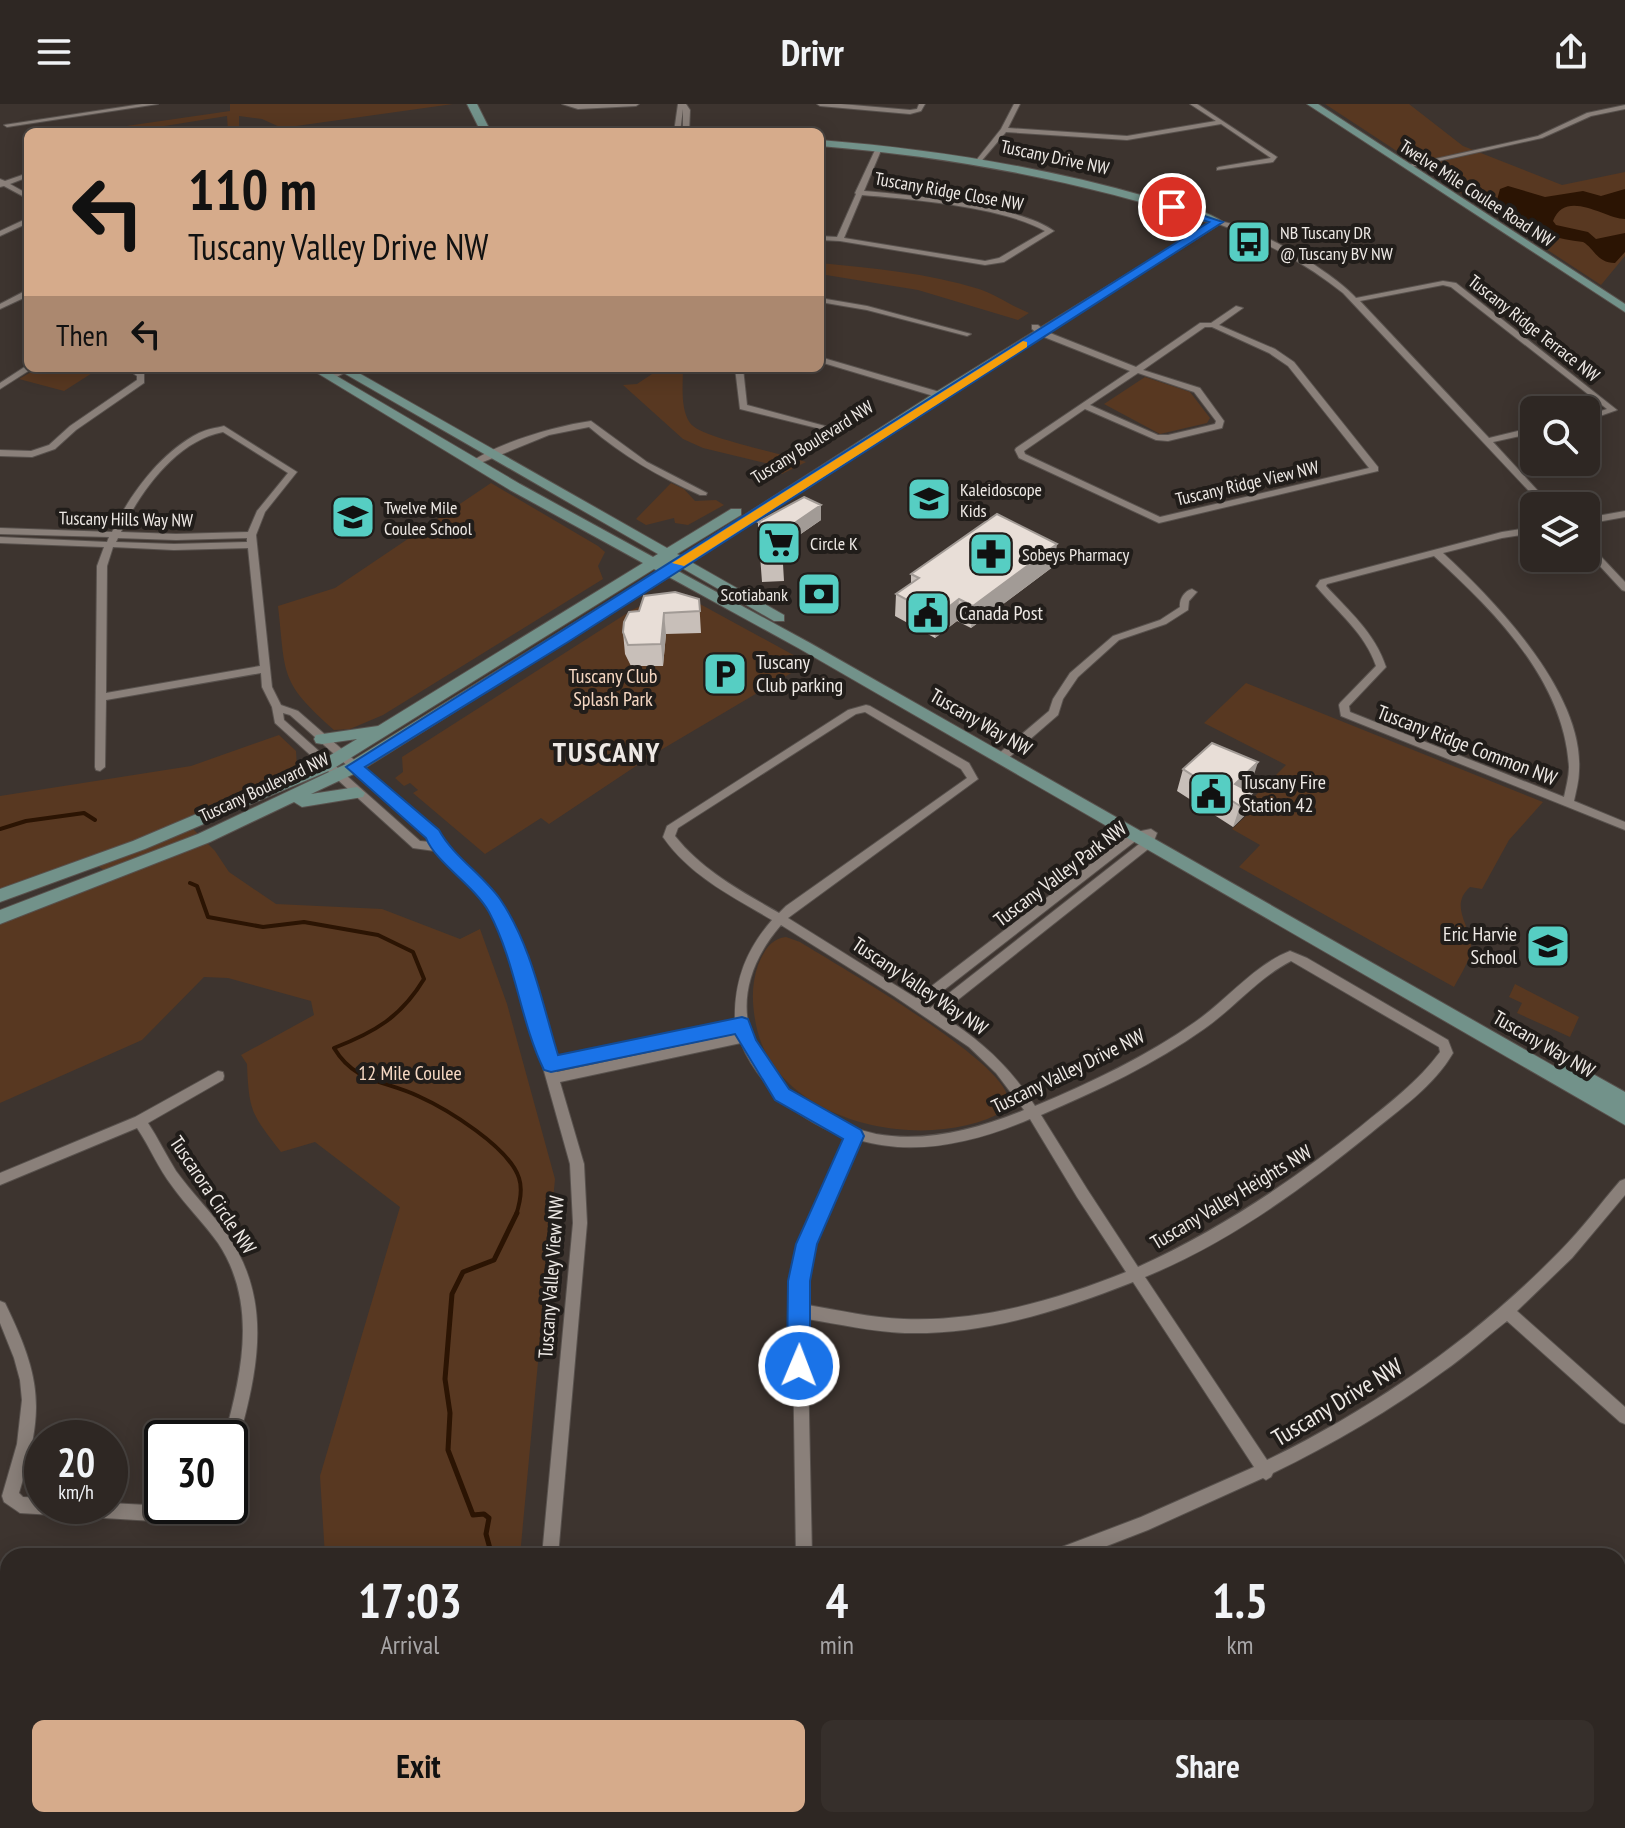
<!DOCTYPE html>
<style>
:root{--surface:#2e2723;--page:#362f2b;--text:#f1f3f6;--muted:#a7a5a6;--line:#494441;--accent:#d6ab8b}
body{margin:0;font-family:"PT Sans Narrow",sans-serif;background:var(--page);color:var(--text);height:100vh;display:flex;flex-direction:column;font-size:30px;white-space:nowrap}
*{box-sizing:border-box;margin:0}
p{font-size:26px;color:var(--muted)}
.icon{flex:none;width:44px;height:44px;fill:none;stroke:currentColor;stroke-width:2;stroke-linecap:round;stroke-linejoin:round}
.map{position:relative;flex:1;overflow:hidden}
.drawer{position:absolute;left:0px;top:1444px;width:1626px;height:280px;display:flex;flex-direction:column;background:var(--surface);border-radius:24px 24px 0 0;box-shadow:0 4px 20px #0003,0 0 0 2px var(--line)}
.drawer>*{flex:none}
.top-card{position:absolute;left:24px;top:24px;width:800px;height:244px;border-radius:12px;box-shadow:0 4px 20px #0003,0 0 0 2px var(--line);background:#d6ab8b;color:#111;overflow:hidden}
.buttons{position:absolute;left:1520px;top:292px;display:grid;gap:16px}
.buttons a{display:grid;place-items:center;width:80px;height:80px;border-radius:12px;background:var(--surface);box-shadow:0 4px 20px #0003,0 0 0 2px var(--line);font-size:40px}
.speed{position:absolute;left:24px;top:1316px;display:flex;gap:16px;font-size:40px;font-weight:700;text-align:center}
.speed>*{display:grid;place-content:center;width:104px;height:104px;border-radius:50%;background:var(--surface);box-shadow:0 4px 20px #0003,0 0 0 2px var(--line);line-height:1}
.speed small{font-size:20px;font-weight:400}
.speed .limit{border:4px solid #111;border-radius:12px;background:#fff;color:#111}
.pin{position:absolute;display:grid;place-items:center;width:68px;height:68px;color:#fff;margin:-34px;border:4px solid #fff;border-radius:50%;box-shadow:0 2px 8px #0007}
.me{position:absolute;width:88px;margin:-44px;rotate:1deg;stroke-linejoin:round;filter:drop-shadow(0 0 6px #0008)}
.turn{display:flex;align-items:center;gap:28px;height:168px;padding:0 32px;font-size:36px}
.turn .icon{width:104px;height:104px;stroke-width:2.5}
.turn b{display:block;font-size:56px;line-height:68px}
.then{display:flex;align-items:center;height:76px;padding:0 32px;background:#0003;gap:16px;font-size:30px}
.eta{display:flex;justify-content:space-evenly;align-items:center;height:136px;text-align:center}
.eta b{font-size:48px;font-weight:800;line-height:56px}
.action{display:flex;gap:16px;margin-top:auto;padding:16px 32px}
.action a{flex:1;height:92px;border-radius:12px;background:var(--accent);color:#111;font-size:32px;font-weight:800;line-height:92px;text-align:center}
.action a+a{background:var(--page);color:var(--text)}
header{display:flex;justify-content:space-between;align-items:center;height:104px;padding:0 32px;background:var(--surface);font-size:36px;font-weight:800}
.map>svg:first-child{display:block}
</style>
<header><svg class="icon" aria-label="menu" viewBox="0 0 24 24"><path d="M4 6h16M4 12h16M4 18h16"/></svg>Drivr<svg class="icon" aria-label="share" viewBox="0 0 24 24"><path d="M12 15V3M7 8l5-5 5 5M5 13v7h14v-7"/></svg></header>
<div class="map">
<svg width="1625" height="1724" viewBox="0 0 1625 1724">
<rect width="100%" height="100%" fill="#3d342f"/>
<path fill="#583821" d="M230,0H453L282,24L262,15L239,12V28H228L227,12L127,28H85L230,7Z
M1325,0H1409L1463,42L1562,81L1625,68V152L1601,181Z
M820,159C872,164 928,169 979,185C995,190 1011,202 1029,209L1018,216L918,186L820,170Z
M38,264H100L64,287L19,275Z
M661,264H683C683,281 680,304 690,319C700,334 783,349 806,358L782,370L777,362L703,344L683,335L623,281L637,280Z
M1145,273L1190,288L1210,314L1207,319L1160,330L1104,300Z
M491,379L598,442L605,448L598,462L603,475L383,611L350,625L334,626C279,577 286,572 278,502L335,484Z
M671,379L684,385L695,397L716,396L724,401L688,421L675,419L674,414L646,421L636,415Z
M689,494L808,559L654,650L549,720L541,714L485,750L413,689L418,686L410,679L404,682L395,674L403,668L402,653L632,506L645,500Z
M1246,579L1543,698L1509,736L1482,785L1470,783C1449,802 1470,820 1471,842C1471,856 1460,871 1454,883L1239,763L1260,741L1232,725L1246,712L1240,707L1286,661L1204,619Z
M279,631L296,647L297,662L277,675L184,716L215,747L229,768L276,800L382,805L460,835L480,825L507,900L555,1075L520,1452H325L320,1372L400,1103L315,1038L281,1048C252,1010 249,1009 247,960L241,951L314,911L311,897L228,874L204,873L142,936L0,999V818L117,774L86,755L0,785V692L191,662Z
M786,833L800,838C837,861 1003,956 1008,994C1009,997 1007,1003 1006,1006C929,1051 776,1021 756,921C752,900 751,882 758,861C764,847 770,835 786,833Z
M1515,880L1579,913L1570,933L1517,909L1522,899L1509,893Z
M255,1716H499L498,1724H252Z
M553,1716H1185L1190,1724H553Z"/>
<path fill="#2b1403" d="M1508,82L1545,93L1583,87L1601,92L1625,85V115C1605,115 1566,84 1553,117L1556,121L1588,128L1596,135L1625,129V148L1615,159C1597,159 1594,144 1583,138C1543,134 1525,122 1497,96L1500,85Z"/>
<g fill="none" stroke-linecap="round" stroke-linejoin="round">
<path stroke="#2b1403" stroke-width="4" d="M0,725L26,717L84,709L95,716
M190,779L197,782L208,813L263,823L304,818L378,831L413,848L424,875C401,913 375,928 334,944C355,979 384,976 418,992C447,1005 509,1043 519,1074C523,1086 520,1099 516,1111"/>
<path stroke="#2b1403" stroke-width="5" d="M492,1452L486,1430L489,1414L484,1410L473,1411L448,1346L450,1309L445,1275L452,1190L463,1168L494,1156L517,1109
M1123,1716L1129,1724"/>
<g stroke="#58514d" stroke-width="2">
<path id="street" d="M142,0H158L7,23L4,21Z
M562,0H639L636,2L578,5Z
M678,0H686L690,6L689,28H683V5L680,28H674Z
M817,0H841L910,6L917,5L919,0H925L921,7L910,10L820,2Z
M1014,0H1020L1008,24L1127,32L1216,17L1190,0H1197L1277,53L1273,58L1217,66V64L1219,63L1271,54L1221,20L1127,36L1006,28L978,61H974V59L1001,25Z
M1625,1V5L1591,12L1542,34L1407,64L1404,62L1538,32L1587,9Z
M879,42L882,44L864,87C909,91 1019,101 1054,127L1004,158L985,161L840,137L820,136V132L837,133L856,90L855,89L876,44ZM862,91C911,95 1003,103 1045,127L999,154L985,157L844,134Z
M28,69V73L10,80L28,90V95L4,82L0,83V75L5,77Z
M28,114V119L0,132V127Z
M1216,117C1251,119 1332,167 1356,194L1443,177L1456,179L1617,306L1586,317V312L1607,305L1451,183L1443,181L1360,197L1489,334L1534,323V329L1493,338L1552,402H1543L1343,189C1304,158 1262,136 1216,119Z
M25,187H28V192L0,205V200Z
M820,194L867,202L971,230L967,232L867,206L820,198Z
M1236,202L1243,204L1219,221L1275,245L1294,258L1378,363V367L1159,419L1019,354L1015,346L1016,344L1130,267L1039,231L1032,225V221H1038L1045,227L1136,263L1200,219H1211ZM1205,223H1212L1269,249L1288,262L1369,364L1160,413L1025,350L1024,347L1085,305L1156,336L1168,337L1222,324L1224,317L1200,284L1143,266ZM1138,269L1194,288L1216,317L1215,320L1168,331H1158L1090,301Z
M820,253L943,289L944,291L937,293L820,258Z
M26,262L33,264L0,285V279Z
M126,264H135L144,269V279L76,326L55,345L32,353L0,352V346L31,347L49,341L70,322L137,276V272Z
M343,264H353L333,275L326,273Z
M521,264H533L529,266Z
M735,264H743L747,301L825,322L821,325L740,305Z
M591,317L647,358L707,389L706,391H700C659,373 623,352 589,323L549,331L478,360L471,358C500,338 556,322 591,317Z
M224,322L297,368L265,408L256,431L272,583L281,601L298,607L437,728L443,741L485,779L521,842L553,954L735,917C734,877 746,846 772,816C733,793 690,772 663,733L667,722L848,606L866,601L870,602L969,659L978,675L788,814L916,894L1131,729L1151,725L1157,729L1152,742L940,910C980,936 1009,961 1035,1002C1090,979 1147,952 1195,918C1227,896 1254,861 1290,847L1307,854L1448,936L1453,949C1434,982 1400,1005 1371,1029C1302,1085 1228,1139 1145,1173L1267,1356C1376,1303 1476,1233 1560,1147C1582,1125 1600,1100 1620,1077L1625,1075V1091L1572,1154L1517,1207L1625,1303V1320L1620,1318L1507,1217C1486,1233 1466,1252 1444,1267C1391,1306 1333,1340 1273,1369L1271,1373L1266,1376L1263,1374L1148,1426L1081,1452H1052L1054,1446L1141,1413L1254,1363L1133,1178C1060,1207 984,1231 905,1229C872,1228 839,1220 807,1215L812,1452H796L792,1177L799,1140L847,1033C802,1019 758,982 741,939L560,978L584,1060L587,1119L558,1452H542L573,1119L570,1060L509,842L477,785L435,747L413,744L275,619L272,603L262,583L261,569L106,596L105,663L100,667L96,666L95,663L97,462L104,443L0,439V433L107,438L109,433L0,430V424L112,428C130,390 161,348 199,329C207,325 216,324 224,322ZM223,328L288,369L257,407L248,428L176,430L121,428C140,388 176,337 223,328ZM118,434L176,436L247,434V438L174,440L116,438ZM113,443L174,446L248,444L260,562L106,589L107,462ZM865,608L961,665L967,674L786,802L779,809C741,787 703,767 675,732L678,724L856,610ZM283,609L290,611L428,733L430,738L420,737L284,616ZM1144,734L1143,737L930,904L926,900L1138,735ZM781,821L894,892L969,943L996,969L1024,1006C978,1025 926,1039 876,1030C858,1026 841,1019 825,1010C745,968 719,893 781,821ZM1291,857L1439,943L1440,948C1418,978 1389,999 1360,1023C1291,1078 1219,1126 1138,1163L1087,1085L1041,1011C1097,987 1155,960 1204,925C1234,904 1258,874 1291,857ZM737,927V930L557,968L556,964ZM1030,1015L1077,1093L1126,1168C1056,1196 981,1218 904,1215C871,1214 839,1206 807,1201L806,1177L813,1140L859,1036C916,1053 976,1038 1030,1015Z
M1625,407V413L1586,420V414Z
M1534,423V429L1502,434L1443,449C1496,498 1584,589 1579,667C1579,677 1576,687 1574,697L1625,718V726L1341,612L1339,601L1340,599L1376,562C1365,529 1338,509 1316,482L1320,476L1502,428ZM1434,452C1494,507 1564,576 1569,663C1569,673 1566,683 1564,693L1350,608L1349,602L1386,563C1375,529 1349,507 1326,482L1327,480Z
M1586,439L1589,440L1625,478V487L1622,486L1586,447Z
M1192,485L1197,488L1189,497L1188,506L1166,520L1119,536L1078,573L1063,595L1058,611L1005,657H997L996,654L997,651L1049,607L1053,595L1070,569L1113,532L1160,516L1180,503C1179,496 1184,487 1192,485Z
M218,967L223,968L224,972L223,976L148,1019C158,1034 166,1051 176,1067C192,1089 211,1108 227,1130C273,1196 258,1266 238,1338L235,1343L230,1346V1334H224C242,1270 258,1199 218,1139C204,1119 186,1102 172,1082C158,1064 150,1043 137,1024L0,1081V1069L135,1013Z
M0,1197L5,1199C43,1277 44,1307 19,1389L23,1393L42,1394V1402H110V1399L184,1403L206,1402L204,1408L187,1419L20,1409L4,1398L2,1392L17,1340L22,1296L20,1276L14,1254L0,1219Z
M1625,1462V1481L1618,1484V1465Z
M0,1641L8,1642V1660L0,1659Z
M112,1716H130L127,1724H109Z
M523,1716H541V1724H523Z
M1192,1716H1212L1216,1724H1196Z"/>
</g>
<g stroke="#58514d" stroke-width="2">
<path id="secondary" d="M467,0H477L491,28H481Z
M1307,0H1318L1625,200V208Z
M820,36C931,45 1040,62 1148,93C1171,99 1203,104 1223,118L944,294L691,458L784,511V517H774L682,464L678,467L810,539L1559,965L1561,960L1568,958L1575,960L1625,988V1021L800,545L669,473L360,667L311,690L357,683L365,689L363,693L302,703L294,698L210,738L0,820V806L198,730L348,659L658,467L654,465L331,666L145,745L0,798V785L133,737L319,658L357,635L322,640L316,639L314,635L316,631L378,622L643,459L510,386L309,264H323L520,380L653,453L658,450L335,264H350L667,444L731,405H741V411L677,450L681,452L936,288L1210,119C1082,77 954,53 820,42Z"/>
</g>
<use href="#street" fill="#8a807a" fill-rule="evenodd"/>
<use href="#secondary" fill="#72928a" fill-rule="evenodd"/>
</g>
<path fill="#c8bfb9" d="M821,416L782,443L784,477L762,478L759,438L767,437L758,433V418Z
M1054,462L971,524L957,517L935,534L895,512L896,490L911,480V470Z
M699,495L701,529L666,530L663,562H631L625,550L623,528L639,507Z
M1183,665L1251,680L1245,685L1252,689L1245,711L1233,723L1177,687Z"/>
<path fill="#a29b96" d="M821,401V416L780,444V429Z
M1057,440L1054,462L971,524L973,502Z
M959,495L957,517L935,534L937,512Z
M664,509L666,530L663,562L661,540Z
M1258,658L1251,680L1233,697L1235,680Z
M1252,689L1245,711L1233,723L1240,702Z"/>
<path fill="#e8ded7" stroke="#a29b96" stroke-width="2" d="M804,393L821,401L780,429L758,418Z
M997,410L1057,440L973,502L959,495L937,512L896,490L919,474L911,470Z
M782,437L784,456L761,457L759,438Z
M675,488L699,495L700,507L664,509L661,540L628,541L623,528L624,518L629,508L639,507L644,492Z
M1212,639L1258,658L1235,680L1252,689L1240,702L1183,665Z"/>
<path fill="#1a73e8" stroke="#114b97" stroke-width="2" d="M1168,100L1223,118L568,538L365,663L439,726C453,752 482,770 500,795C531,840 542,899 558,951L742,913L748,915L756,936L789,985L861,1026L864,1032L817,1140L810,1177V1262L806,1270L799,1273L791,1270L787,1262L788,1177L796,1140L843,1035L775,996L735,930L551,968L544,966C520,917 516,859 489,808C474,781 436,759 426,734L346,663L1209,118L1168,105Z"/>
<path fill="#f59e0b" d="M1023,237L1027,238V243L684,462L672,459Z"/>
<defs>
<g id="bus-square" transform="scale(2.3)"><rect x="-9" y="-9" width="18" height="18" rx="4" fill="#56cec3" stroke="#211d1a"/><path d="M-5-6H5V4H4V6H2V4H-2V6H-4V4H-5ZM-3.5-4V0h7V-4ZM-3.5 1.2v1.5H-2V1.2ZM2 1.2v1.5H3.5V1.2Z" fill="#111"/></g>
<g id="school-square" transform="scale(2.3)"><rect x="-9" y="-9" width="18" height="18" rx="4" fill="#56cec3" stroke="#211d1a"/><path d="M0-5L7-2L0 1L-7-2ZM-4 1L0 2.5L4 1V4Q0 6-4 4Z" fill="#111"/></g>
<g id="supermarket-square" transform="scale(2.3)"><rect x="-9" y="-9" width="18" height="18" rx="4" fill="#56cec3" stroke="#211d1a"/><path d="M-6-5.5h2.5l.6 2H6L4.5 2H-2.5L-4.4-4H-6ZM-1.5 3.2a1.3 1.3 0 1 0 .1 0ZM3 3.2a1.3 1.3 0 1 0 .1 0Z" fill="#111"/></g>
<g id="pharmacy-square" transform="scale(2.3)"><rect x="-9" y="-9" width="18" height="18" rx="4" fill="#56cec3" stroke="#211d1a"/><path d="M-2-6h4v4h4v4h-4v4h-4v-4h-4v-4h4Z" fill="#111"/></g>
<g id="bank-square" transform="scale(2.3)"><rect x="-9" y="-9" width="18" height="18" rx="4" fill="#56cec3" stroke="#211d1a"/><path d="M-6-4H6V4H-6ZM0-2.3a2.3 2.3 0 1 0 0 4.6a2.3 2.3 0 1 0 0-4.6Z" fill="#111"/></g>
<g id="civic-square" transform="scale(2.3)"><rect x="-9" y="-9" width="18" height="18" rx="4" fill="#56cec3" stroke="#211d1a"/><path d="M-.6-6.5H3V-4.5H.6V-3L4-1V1h2V6H-6V1h2V-1L-.6-3ZM-1.2 2.5V6h2.4V2.5Z" fill="#111"/></g>
<g id="parking-square" transform="scale(2.3)"><rect x="-9" y="-9" width="18" height="18" rx="4" fill="#56cec3" stroke="#211d1a"/><path d="M-3.5-5.5H1a3.5 3.5 0 0 1 0 7H-1V5.5H-3.5ZM-1-3.4V-.6H.8a1.4 1.4 0 0 0 0-2.8Z" fill="#111"/></g>
</defs>
<g fill-rule="evenodd">
<use href="#bus-square" x="1249" y="138"/>
<use href="#school-square" x="929" y="395"/>
<use href="#school-square" x="353" y="413"/>
<use href="#supermarket-square" x="779" y="439"/>
<use href="#pharmacy-square" x="991" y="450"/>
<use href="#bank-square" x="819" y="490"/>
<use href="#civic-square" x="928" y="509"/>
<use href="#parking-square" x="725" y="570"/>
<use href="#civic-square" x="1211" y="690"/>
<use href="#school-square" x="1548" y="842"/>
</g>
<g text-anchor="middle" dominant-baseline="central" stroke-width="8" stroke-linejoin="round" paint-order="stroke">
<g font-size="18" fill="#eee9e5" stroke="#211d1a">
<text transform="translate(1055 53) rotate(12)">Tuscany Drive NW</text>
<text transform="translate(949 87) rotate(10)">Tuscany Ridge Close NW</text>
<text transform="translate(1477 89) rotate(33)">Twelve Mile Coulee Road NW</text>
<text transform="translate(1534 224) rotate(38)">Tuscany Ridge Terrace NW</text>
<text transform="translate(812 338) rotate(-32)">Tuscany Boulevard NW</text>
<text transform="translate(1247 379) rotate(-13)">Tuscany Ridge View NW</text>
<text transform="translate(126 415) rotate(1)">Tuscany Hills Way NW</text>
<text transform="translate(264 683) rotate(-25)">Tuscany Boulevard NW</text>
</g>
<g font-size="18" fill="#eee9e5" stroke="#211d1a" text-anchor="start">
<text x="1280" y="128">NB Tuscany DR<tspan x="1280" dy="21">@ Tuscany BV NW</tspan></text>
<text x="960" y="385">Kaleidoscope<tspan x="960" dy="21">Kids</tspan></text>
<text x="384" y="403">Twelve Mile<tspan x="384" dy="21">Coulee School</tspan></text>
<text x="810" y="439">Circle K</text>
<text x="1022" y="450">Sobeys Pharmacy</text>
<text x="788" y="490" text-anchor="end">Scotiabank</text>
</g>
<g font-size="20" fill="#eee9e5" stroke="#211d1a" text-anchor="start">
<text x="959" y="509">Canada Post</text>
<text x="756" y="558">Tuscany<tspan x="756" dy="23">Club parking</tspan></text>
<text x="1242" y="678">Tuscany Fire<tspan x="1242" dy="23">Station 42</tspan></text>
<text x="1517" y="830" text-anchor="end">Eric Harvie<tspan x="1517" dy="23">School</tspan></text>
</g>
<g font-size="20" fill="#f6d8c3" stroke="#211d1a">
<text x="613" y="572">Tuscany Club<tspan x="613" dy="23">Splash Park</tspan></text>
<text x="410" y="969">12 Mile Coulee</text>
</g>
<g font-size="20" fill="#eee9e5" stroke="#211d1a">
<text transform="translate(981 618) rotate(30)">Tuscany Way NW</text>
<text transform="translate(1467 641) rotate(21)">Tuscany Ridge Common NW</text>
<text transform="translate(1060 770) rotate(-37)">Tuscany Valley Park NW</text>
<text transform="translate(920 882) rotate(34)">Tuscany Valley Way NW</text>
<text transform="translate(1544 940) rotate(30)">Tuscany Way NW</text>
<text transform="translate(1068 967) rotate(-26)">Tuscany Valley Drive NW</text>
<text transform="translate(213 1091) rotate(56)">Tuscarora Circle NW</text>
<text transform="translate(1231 1093) rotate(-31)">Tuscany Valley Heights NW</text>
<text transform="translate(551 1173) rotate(-86)">Tuscany Valley View NW</text>
</g>
<g font-size="24" fill="#eee9e5" stroke="#211d1a">
<text transform="translate(1337 1298) rotate(-31)">Tuscany Drive NW</text>
</g>
<g font-size="28" font-weight="bold" letter-spacing="2" fill="#eee9e5" stroke="#211d1a">
<text x="607" y="647">TUSCANY</text>
</g>
</g>
</svg>
<div class="buttons">
<a><svg class="icon" aria-label="search" viewBox="0 0 24 24"><circle cx="10" cy="10" r="6"/><path d="M15 15l6 6"/></svg></a>
<a><svg class="icon" aria-label="layers" viewBox="0 0 24 24"><path d="M12 4l9 5-9 5-9-5zM3 14l9 5 9-5"/></svg></a>
</div>
<div class="speed"><div>20<small>km/h</small></div><div class="limit">30</div></div>
<div class="pin" style="left:1172px;top:103px;background:#d93025"><svg class="icon" aria-label="arrive" viewBox="0 0 24 24"><path d="M6 21V4h12l-3 4 3 4H6"/></svg></div>
<svg class="me" style="left:799px;top:1262px" viewBox="-20 -20 40 40"><circle r="17" fill="#1a73e8" stroke="#fff" stroke-width="3"/><path d="M0-11L8 9 0 5-8 9z" fill="#fff"/></svg>
<div class="top-card">
<div class="turn"><svg class="icon" aria-label="left" viewBox="0 0 24 24"><path d="M17 20v-9H6M10 6l-5 5 5 5"/></svg><div><b>110 m</b>Tuscany Valley Drive NW</div></div>
<div class="then">Then<svg class="icon" aria-label="left" viewBox="0 0 24 24"><path d="M17 20v-9H6M10 6l-5 5 5 5"/></svg></div>
</div>
<section class="drawer">
<div class="eta">
<div><b>17:03</b><p>Arrival</p></div>
<div><b>4</b><p>min</p></div>
<div><b>1.5</b><p>km</p></div>
</div>
<div class="action"><a>Exit</a><a>Share</a></div>
</section>
</div>
